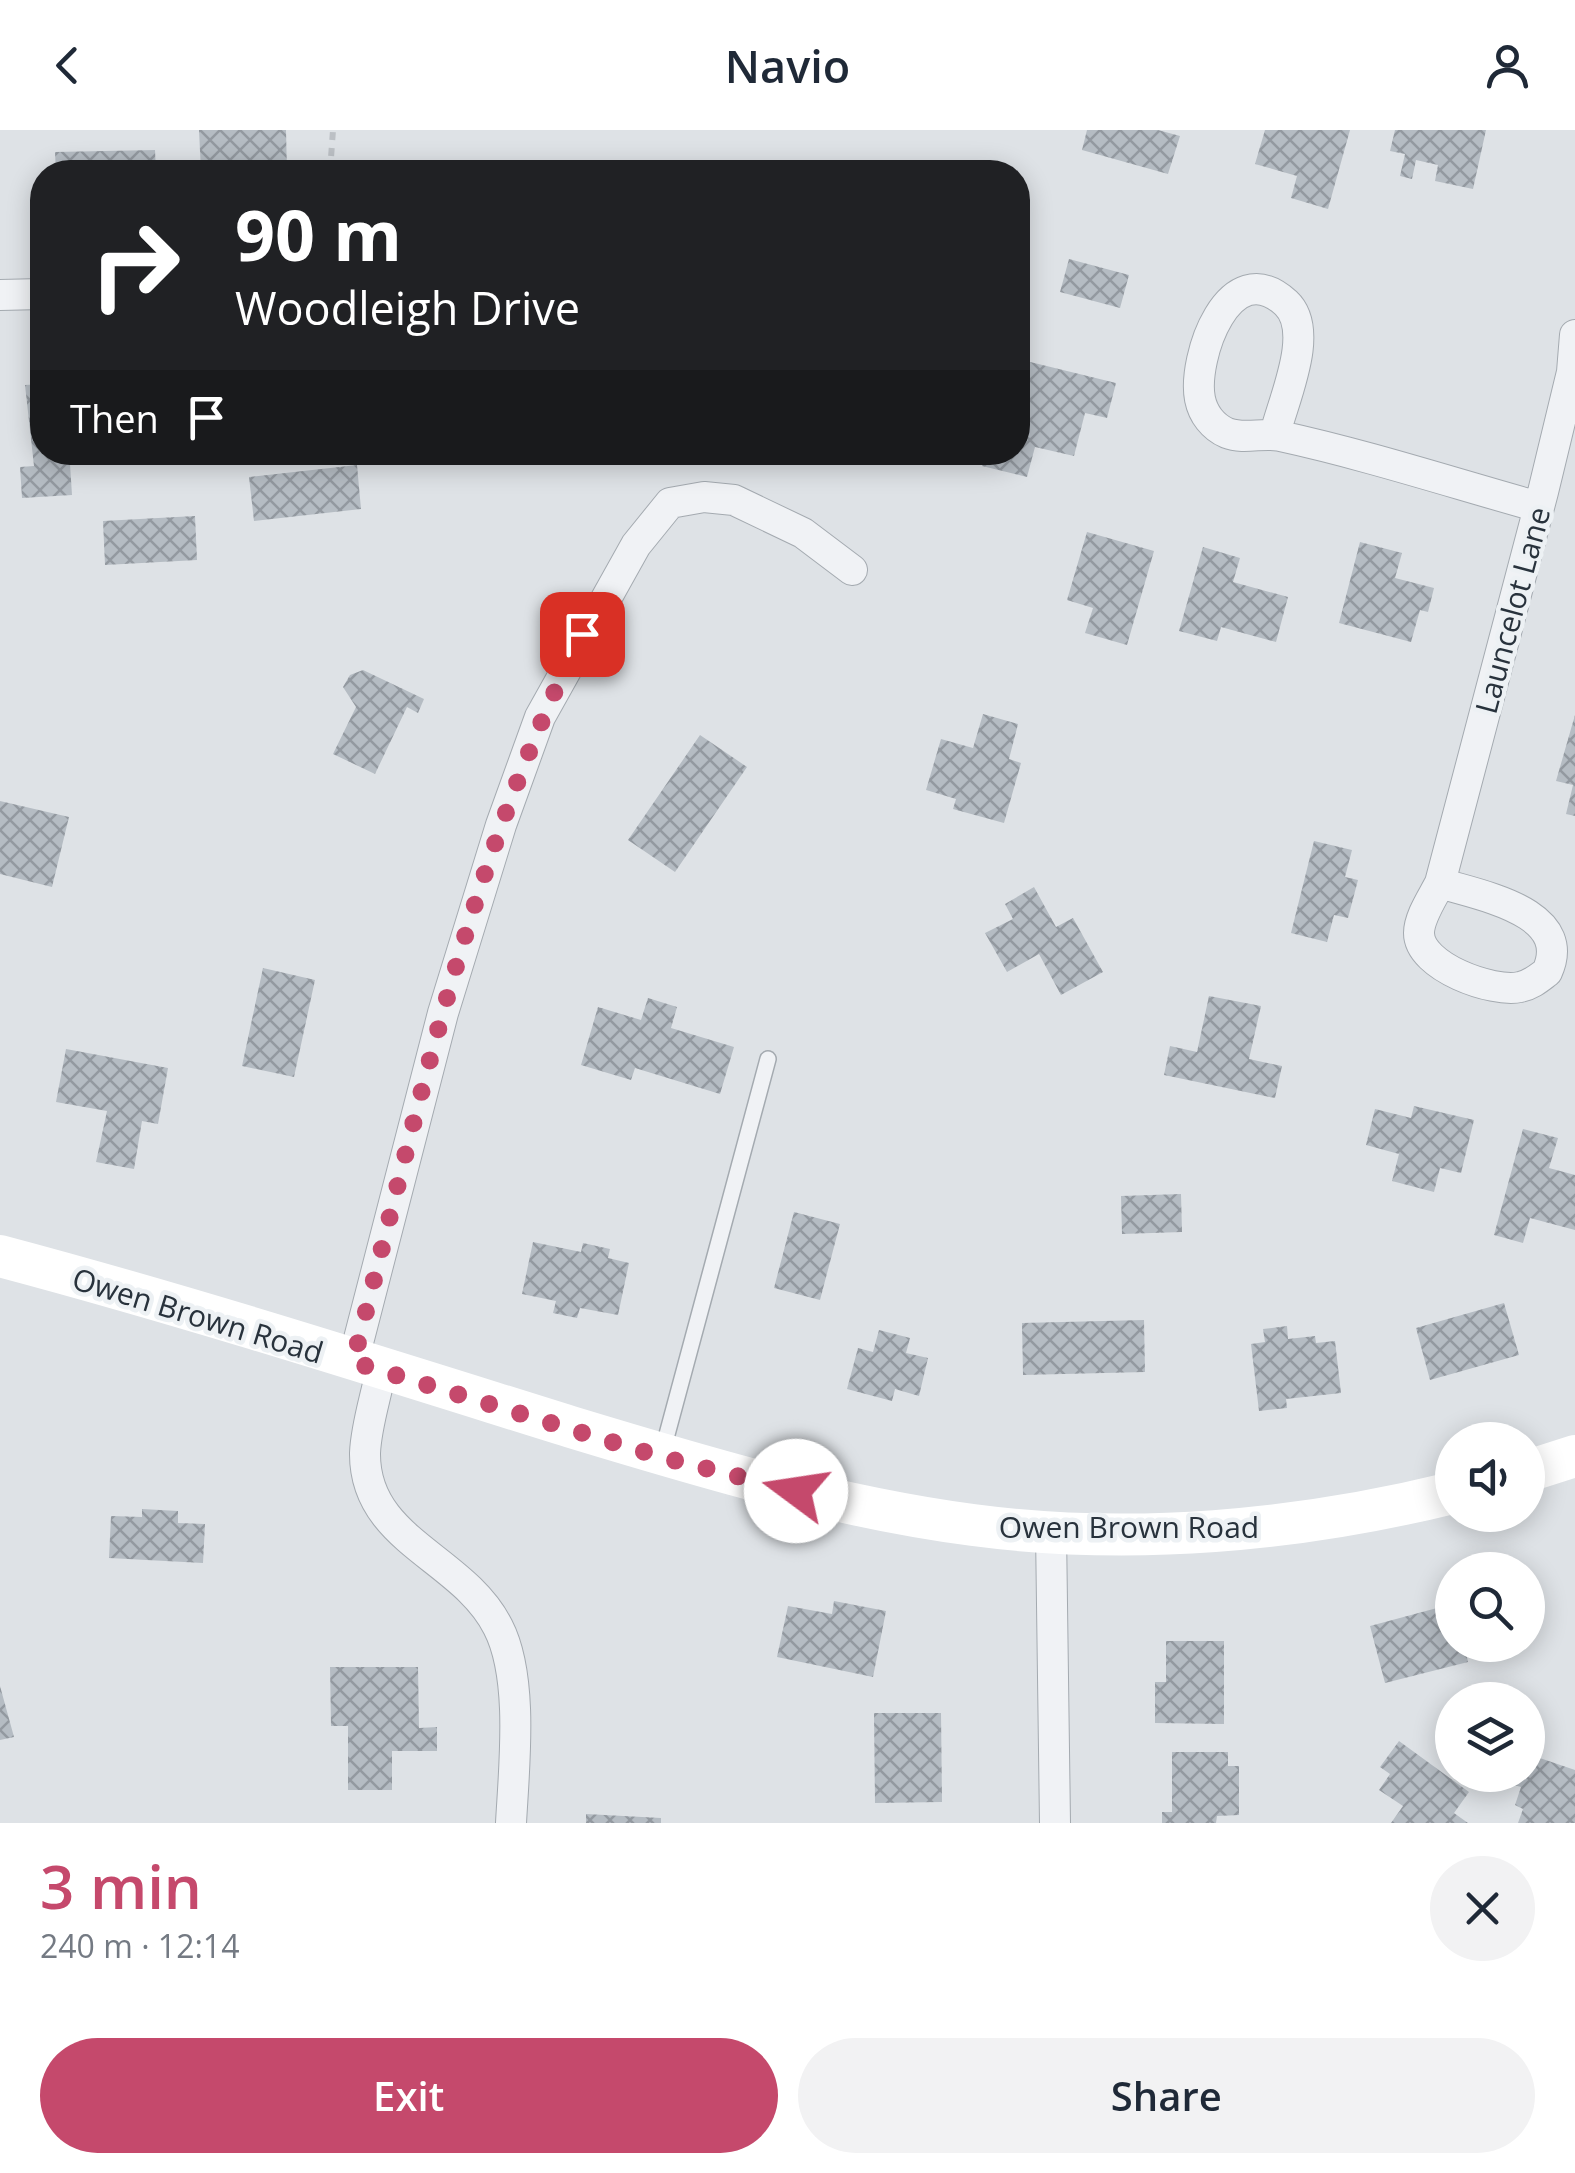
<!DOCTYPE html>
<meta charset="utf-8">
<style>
:root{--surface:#fff;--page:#f2f2f3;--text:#1f2937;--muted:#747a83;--accent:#c5496c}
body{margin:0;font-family:"Open Sans",sans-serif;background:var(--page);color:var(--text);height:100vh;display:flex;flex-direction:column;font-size:38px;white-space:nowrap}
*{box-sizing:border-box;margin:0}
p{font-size:32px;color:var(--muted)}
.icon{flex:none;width:55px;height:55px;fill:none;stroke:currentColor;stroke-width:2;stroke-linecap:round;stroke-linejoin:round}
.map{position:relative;height:1693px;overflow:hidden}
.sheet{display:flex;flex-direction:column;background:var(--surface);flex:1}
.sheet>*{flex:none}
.banner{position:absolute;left:30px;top:30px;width:1000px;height:305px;border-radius:40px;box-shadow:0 5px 25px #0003;background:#202124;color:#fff;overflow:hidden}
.fabs{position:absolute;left:1435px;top:1292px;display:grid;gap:20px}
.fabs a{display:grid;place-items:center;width:110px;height:110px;border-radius:50%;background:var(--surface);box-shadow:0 5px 25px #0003;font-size:50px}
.pin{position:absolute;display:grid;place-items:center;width:85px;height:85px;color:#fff;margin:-42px;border-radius:20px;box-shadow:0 5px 15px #0006}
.me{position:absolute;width:110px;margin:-55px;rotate:284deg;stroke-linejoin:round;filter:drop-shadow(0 0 8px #0008)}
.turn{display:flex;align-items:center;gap:35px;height:210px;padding:0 40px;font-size:45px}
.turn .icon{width:130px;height:130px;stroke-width:2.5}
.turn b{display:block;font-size:70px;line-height:85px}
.then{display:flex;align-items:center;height:95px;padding:0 40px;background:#0003;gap:20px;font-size:38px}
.round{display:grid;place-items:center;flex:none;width:105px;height:105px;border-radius:52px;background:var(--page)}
.overview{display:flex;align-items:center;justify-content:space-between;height:170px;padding:0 40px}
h1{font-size:60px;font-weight:600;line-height:75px;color:var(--accent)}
.action{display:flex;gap:20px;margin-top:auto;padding:20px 40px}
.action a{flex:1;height:115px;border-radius:60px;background:var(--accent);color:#fff;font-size:40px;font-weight:600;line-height:115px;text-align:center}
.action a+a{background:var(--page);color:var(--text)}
header{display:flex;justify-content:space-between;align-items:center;height:130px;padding:0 40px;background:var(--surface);font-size:45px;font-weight:600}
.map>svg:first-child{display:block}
</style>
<header><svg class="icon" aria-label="back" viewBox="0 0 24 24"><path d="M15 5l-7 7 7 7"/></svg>Navio<svg class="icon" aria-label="person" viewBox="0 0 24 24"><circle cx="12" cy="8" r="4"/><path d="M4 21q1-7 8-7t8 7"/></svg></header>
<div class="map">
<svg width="1575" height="1693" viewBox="0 0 1575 1693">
<defs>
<pattern id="building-cross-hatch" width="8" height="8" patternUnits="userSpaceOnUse" patternTransform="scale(2.5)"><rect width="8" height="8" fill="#b5bcc3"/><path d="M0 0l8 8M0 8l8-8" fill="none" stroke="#9399a0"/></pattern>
</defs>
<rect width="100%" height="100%" fill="#dee2e6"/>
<path fill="url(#building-cross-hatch)" d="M199,0H286L287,42H201Z
M1087,0H1158L1180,6L1168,44L1082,20Z
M1265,0H1350L1328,79L1291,68L1297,46L1255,34Z
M1395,0H1486L1473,59L1435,51L1438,35L1416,30L1412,49L1400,46L1405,24L1390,21Z
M155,20L156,42H56L55,22Z
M1069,129L1129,145L1120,178L1060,162Z
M1018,229L1116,253L1107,288L1085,283L1074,326L1035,317L1027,347L982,336L985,322H1018Z
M42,254V322H95V332L70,334L72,365L22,368L20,337L34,336L25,255Z
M357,335L361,379L254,391L249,347Z
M195,386L197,430L105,435L103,391Z
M1087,402L1154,421L1127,515L1085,503L1093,478L1067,470Z
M1360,412L1402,423L1395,448L1434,458L1428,482L1420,480L1411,512L1339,493Z
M1203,417L1240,428L1233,452L1288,467L1276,512L1221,497L1217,511L1179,501Z
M363,540L424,569L418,583L407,577L375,644L333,624L356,577L343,557L350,545Z
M983,584L1018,594L1009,629L1021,633L1004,693L953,679L956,669L926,660L941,609L973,618Z
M1575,585V686L1566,684L1573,655L1556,651Z
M700,605L747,637L675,742L628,710Z
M0,671L69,687L52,757L0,744Z
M1314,711L1352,720L1345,747L1358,750L1348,788L1334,785L1327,812L1291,803Z
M1034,757L1056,797L1073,788L1103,842L1061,865L1039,824L1007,842L985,803L1013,789L1005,774Z
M263,838L315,850L294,947L242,936Z
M1209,866L1261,876L1249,929L1282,936L1275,968L1164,945L1170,916L1197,922Z
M648,868L677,877L671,898L734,917L720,964L635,938L631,950L581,935L598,877L641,890Z
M66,919L168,938L158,994L142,991L134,1039L96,1032L107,981L56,972Z
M1414,976L1474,990L1461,1043L1440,1038L1434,1062L1392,1051L1399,1024L1366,1015L1375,979L1411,988Z
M1523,999L1558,1008L1549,1038L1575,1045V1100L1530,1088L1523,1113L1494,1105Z
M1181,1064L1182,1102L1122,1104L1121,1066Z
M794,1082L840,1094L820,1170L774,1158Z
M533,1112L581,1122L583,1113L610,1119L608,1128L629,1133L618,1185L580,1178L577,1188L553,1183L556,1171L522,1164Z
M1504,1173L1519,1225L1430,1250L1416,1198Z
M1144,1190L1145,1242L1023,1245L1022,1193Z
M1287,1196L1288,1209L1315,1206L1316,1213L1335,1211L1341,1263L1286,1269L1287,1278L1259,1281L1251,1214L1265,1212L1263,1199Z
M879,1200L910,1208L906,1223L928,1228L919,1266L895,1259L892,1271L847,1259L858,1218L873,1222Z
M142,1379L178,1381V1393L205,1394L203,1433L109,1428L111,1386L142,1387Z
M834,1471L886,1481L873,1547L777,1527L788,1476L832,1484Z
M1452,1474V1515H1464L1468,1532L1385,1553L1370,1496Z
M1166,1511H1224V1594L1155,1593V1552H1166Z
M330,1537H418L419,1598L437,1597V1621H392V1660H348V1596H331Z
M0,1556L14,1607L0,1610Z
M874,1583H941L942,1672L875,1673Z
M1399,1611L1469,1662L1454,1683L1468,1693H1391L1403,1676L1379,1660L1390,1644L1380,1637Z
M1172,1622H1228V1636H1239V1685L1217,1686L1216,1693H1162V1682H1172Z
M1528,1624L1575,1640V1693H1518L1523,1679L1515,1675L1521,1657L1508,1653L1511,1645H1528Z
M586,1684L661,1688V1693H586Z"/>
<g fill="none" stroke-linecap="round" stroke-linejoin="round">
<g stroke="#a4aab0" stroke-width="18">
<path id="lane" d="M662,1323L768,929"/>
</g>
<g stroke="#a4aab0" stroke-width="32">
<path id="street" d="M0,165L42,164
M1275,304C1283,270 1316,201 1286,173C1229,121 1192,229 1200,269C1203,284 1213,297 1227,303C1245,310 1263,302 1280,306C1367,325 1453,353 1539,377
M1440,753C1477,765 1575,781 1547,842C1539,848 1531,855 1520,857C1493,863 1419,837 1419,803C1419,787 1433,767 1440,753L1543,362L1572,242L1575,205
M353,1232L443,883L501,695L540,587L636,415L670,373L704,367L734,370L803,403L852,440
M381,1240C376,1267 366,1296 365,1323C364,1411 463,1427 498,1497C524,1547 514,1637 511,1693
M1051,1401L1055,1693"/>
</g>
<path stroke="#bcc0c5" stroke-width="6" stroke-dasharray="8 8" stroke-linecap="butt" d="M330,42L333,0"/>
<use href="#lane" stroke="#f0f2f5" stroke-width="15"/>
<use href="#street" stroke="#f0f2f5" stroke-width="30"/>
<path stroke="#fff" stroke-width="42" d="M0,1126C192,1177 382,1238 571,1297C703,1337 836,1377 973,1395C1132,1416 1298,1401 1452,1363
M1528,1341L1575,1326"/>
</g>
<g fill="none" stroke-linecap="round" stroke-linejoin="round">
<path stroke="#c5496c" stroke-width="18" stroke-dasharray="0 32.4" d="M582,504C468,732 417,987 353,1232L661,1327L796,1361"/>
</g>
<g text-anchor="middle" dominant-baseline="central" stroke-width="9" stroke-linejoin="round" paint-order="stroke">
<g font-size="30" fill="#28323c" stroke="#edf1f4">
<text transform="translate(1512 480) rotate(-75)">Launcelot Lane</text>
<text transform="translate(198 1185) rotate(17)">Owen Brown Road</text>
<text x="1129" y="1396">Owen Brown Road</text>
</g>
</g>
</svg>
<div class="fabs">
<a><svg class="icon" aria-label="sound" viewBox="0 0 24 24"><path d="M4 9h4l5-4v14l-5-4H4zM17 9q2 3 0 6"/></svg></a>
<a><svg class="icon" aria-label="search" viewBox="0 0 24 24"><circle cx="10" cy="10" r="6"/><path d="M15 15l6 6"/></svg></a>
<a><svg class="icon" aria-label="layers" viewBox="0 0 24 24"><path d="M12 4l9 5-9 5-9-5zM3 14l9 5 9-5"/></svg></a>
</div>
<div class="pin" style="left:582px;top:504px;background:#d93025"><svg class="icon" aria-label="arrive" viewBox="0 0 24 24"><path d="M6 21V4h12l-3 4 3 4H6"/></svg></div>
<svg class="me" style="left:796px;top:1361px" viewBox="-20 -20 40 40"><circle r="19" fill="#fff"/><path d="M0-13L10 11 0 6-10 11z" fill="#c5496c"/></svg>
<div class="banner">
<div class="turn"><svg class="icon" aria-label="right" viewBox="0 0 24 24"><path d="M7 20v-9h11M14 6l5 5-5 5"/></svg><div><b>90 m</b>Woodleigh Drive</div></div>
<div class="then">Then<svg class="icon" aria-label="arrive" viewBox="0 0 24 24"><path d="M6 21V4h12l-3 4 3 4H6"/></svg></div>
</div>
</div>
<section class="sheet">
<div class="overview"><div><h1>3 min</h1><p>240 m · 12:14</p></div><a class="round"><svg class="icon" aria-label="close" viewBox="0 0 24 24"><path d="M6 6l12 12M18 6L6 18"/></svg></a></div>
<div class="action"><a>Exit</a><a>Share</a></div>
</section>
